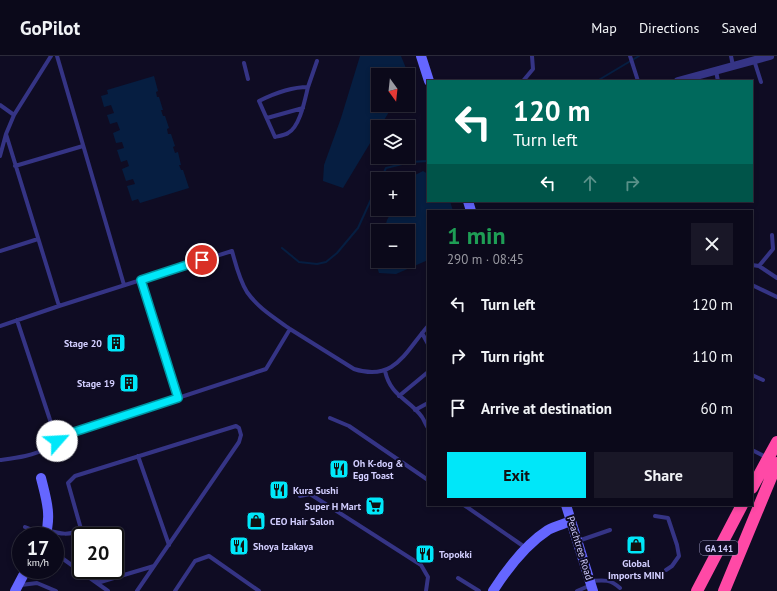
<!DOCTYPE html>
<meta charset="utf-8">
<style>
:root{--surface:#0b091a;--page:#191727;--text:#f1f3f6;--muted:#9a9aa2;--line:#2b2a39;--accent:#00e7f9}
body{margin:0;font-family:"PT Sans",sans-serif;background:var(--page);color:var(--text);height:100vh;display:flex;flex-direction:column;font-size:15px;white-space:nowrap}
*{box-sizing:border-box;margin:0}
p{font-size:13px;color:var(--muted)}
.icon{flex:none;width:22px;height:22px;fill:none;stroke:currentColor;stroke-width:2;stroke-linecap:round;stroke-linejoin:round}
.map{position:relative;flex:1;overflow:hidden}
.details{position:absolute;left:427px;top:154px;width:326px;height:296px;display:flex;flex-direction:column;background:var(--surface);border-radius:0px;box-shadow:0 2px 6px #0003,0 0 0 1px var(--line)}
.details>*{flex:none}
.banner{position:absolute;left:427px;top:24px;width:326px;height:122px;border-radius:0px;box-shadow:0 2px 6px #0003,0 0 0 1px var(--line);background:#00695c;color:#fff;overflow:hidden}
.needle{width:26px;rotate:165deg}
.buttons{position:absolute;left:371px;top:12px;display:grid;gap:8px}
.buttons a{display:grid;place-items:center;width:44px;height:44px;border-radius:0px;background:var(--surface);box-shadow:0 2px 6px #0003,0 0 0 1px var(--line);font-size:20px}
.speed{position:absolute;left:12px;top:471px;display:flex;gap:8px;font-size:20px;font-weight:700;text-align:center}
.speed>*{display:grid;place-content:center;width:52px;height:52px;border-radius:50%;background:var(--surface);box-shadow:0 2px 6px #0003,0 0 0 1px var(--line);line-height:1}
.speed small{font-size:10px;font-weight:400}
.speed .limit{border:2px solid #111;border-radius:6px;background:#fff;color:#111}
.pin{position:absolute;display:grid;place-items:center;width:34px;height:34px;color:#fff;margin:-17px;border:2px solid #fff;border-radius:50%;box-shadow:0 1px 4px #0007}
.me{position:absolute;width:44px;margin:-22px;rotate:64deg;stroke-linejoin:round;filter:drop-shadow(0 0 3px #0008)}
.turn{display:flex;align-items:center;gap:14px;height:84px;padding:0 20px;font-size:18px}
.turn .icon{width:52px;height:52px;stroke-width:2.5}
.turn b{display:block;font-size:28px;line-height:34px}
.lanes{display:flex;align-items:center;height:38px;padding:0 20px;background:#0003;justify-content:center;gap:20px;direction:ltr}
.lanes .off{opacity:.35}
.round{display:grid;place-items:center;flex:none;width:42px;height:42px;border-radius:0px;background:var(--page)}
.overview{display:flex;align-items:center;justify-content:space-between;height:68px;padding:0 20px}
h1{font-size:24px;font-weight:700;line-height:30px;color:#1e9e55}
.action{display:flex;gap:8px;margin-top:auto;padding:8px 20px}
.action a{flex:1;height:46px;border-radius:0px;background:var(--accent);color:#111;font-size:16px;font-weight:700;line-height:46px;text-align:center}
.action a+a{background:var(--page);color:var(--text)}
ul{padding:0;list-style:none}
li{display:flex;align-items:center;gap:12px;height:52px;padding:0 20px}
li div{flex:1}
li b{display:block;font-size:15px}
li em{font-style:normal}
header{display:flex;align-items:center;gap:24px;box-sizing:border-box;height:56px;padding:0 20px;background:var(--surface);border-bottom:1px solid var(--line)}
header strong{font-size:19px}
nav{display:flex;gap:22px;margin-inline-start:auto;font-size:14px}
.map>svg:first-child{display:block}
</style>
<header>
<strong>GoPilot</strong>
<nav><a>Map</a><a>Directions</a><a>Saved</a></nav>
</header>
<div class="map">
<svg width="777" height="535" viewBox="0 0 777 535">
<rect width="100%" height="100%" fill="#0f0c23"/>
<path fill="#061e41" d="M360,0H401L410,22L408,25V19H378V49H393L380,71H378V74L343,132L323,125L324,109L341,62Z
M154,20L158,35L156,36L157,41H159L163,54H161L163,60H165L169,72L167,73L168,78H171L175,90L173,91L175,97L178,96L181,109H179L181,114H183L189,132L140,147L138,143L132,145L127,130L135,128L133,123L126,125L122,113L129,110L127,104L121,106L117,94L124,92L122,86L116,87L113,77L120,74L117,66L110,68L107,59L114,57L111,49L104,51L101,40L108,38L107,34Z
M423,115L428,118V145H450L453,155H428V204L396,218L379,217L375,205L378,196V205H408V175H384L387,164L393,153H408V126L411,121Z"/>
<g fill="none" stroke-linecap="round" stroke-linejoin="round">
<path stroke="#061e41" stroke-width="2" d="M597,25L639,0
M381,123L386,112L410,106L428,105
M282,192L299,206L317,208L326,206L337,197L358,172L378,128"/>
<path stroke="#353485" stroke-width="4" d="M51,0L14,59L6,78L59,250L232,195C236,209 239,223 247,236C258,252 275,262 290,273
M57,0L124,229
M630,0L638,25
M731,0L733,10
M754,4L761,26
M244,7L248,23
M716,15L718,25
M523,25L533,13L532,0
M308,31C305,43 300,71 288,77C285,79 279,80 275,81L259,45C275,37 291,31 308,31L317,5
M0,49L14,59
M267,62L303,52
M0,100L6,78
M15,110L83,90
M0,195L38,183
M752,209L759,210L777,222
M759,210L773,193L772,179
M141,224L178,342
M752,229L777,241
M17,264L57,385
M0,270L59,250
M422,277L428,288
M385,315C391,341 408,342 422,361C424,364 426,369 428,372
M752,319L763,324
M399,340L428,316
M415,354L428,347
M330,362L349,370L428,424
M752,394L766,401
M138,400L169,489
M0,404C15,402 33,400 47,392C54,388 61,383 68,378L266,313L290,273L354,313C395,326 405,296 428,270
M300,440L310,438L421,509L428,521L426,535
M464,449L526,492
M655,460L668,462L677,489L679,500L672,510L666,514
M25,471L45,479
M81,473L83,480
M47,474C60,478 70,480 81,473L68,427L75,420L236,370L239,372L241,379L239,386L137,535
M578,485L610,474
M59,500L108,535
M93,514L97,527
M458,522L479,535
M591,525C604,524 610,523 620,532
M97,527L154,510
M21,529L37,527L56,535
M175,535L195,505L209,500L259,535
M577,535L591,529"/>
<path stroke="#353485" stroke-width="8" d="M678,25L770,0"/>
<path stroke="#6566ff" stroke-width="10" d="M421,0L429,25
M468,145L471,155
M41,422C46,442 52,460 45,480
M566,449L593,535
M15,535L26,514
M493,535C507,513 525,489 548,474C555,470 564,468 571,465"/>
<path stroke="#ff49a6" stroke-width="12" d="M752,432L777,386
M697,535L742,449
M724,535L777,407"/>
</g>
<g fill="none" stroke-linecap="round" stroke-linejoin="round">
<g stroke="#0096a2" stroke-width="10">
<path id="route" d="M57,385L68,378L178,342L141,224L202,204"/>
</g>
<use href="#route" stroke="#00e7f9" stroke-width="7"/>
</g>
<defs>
<g id="building-square" transform="scale(1)"><rect x="-9" y="-9" width="18" height="18" rx="4" fill="#00e7f9" stroke="#0f0c23"/><path d="M-4-6H4V6H1V3H-1V6H-4ZM-2.5-4.3h1.7v1.8h-1.7ZM.8-4.3h1.7v1.8H.8ZM-2.5-1h1.7V.8h-1.7ZM.8-1h1.7V.8H.8Z" fill="#111"/></g>
<g id="restaurant-square" transform="scale(1)"><rect x="-9" y="-9" width="18" height="18" rx="4" fill="#00e7f9" stroke="#0f0c23"/><path d="M-5-6h1v4h1v-4h1v4h1v-4h1v5L-1.5 .5V6h-2V.5L-5-1ZM5-6V6H3V1.5H1.5Q1.5-4 5-6Z" fill="#111"/></g>
<g id="supermarket-square" transform="scale(1)"><rect x="-9" y="-9" width="18" height="18" rx="4" fill="#00e7f9" stroke="#0f0c23"/><path d="M-6-5.5h2.5l.6 2H6L4.5 2H-2.5L-4.4-4H-6ZM-1.5 3.2a1.3 1.3 0 1 0 .1 0ZM3 3.2a1.3 1.3 0 1 0 .1 0Z" fill="#111"/></g>
<g id="shop-square" transform="scale(1)"><rect x="-9" y="-9" width="18" height="18" rx="4" fill="#00e7f9" stroke="#0f0c23"/><path d="M-5-2.5h2.3a2.7 3.5 0 0 1 5.4 0H5L5.5 6h-11ZM-1.5-2.5h3a1.5 2.3 0 0 0-3 0Z" fill="#111"/></g>
</defs>
<g fill-rule="evenodd">
<use href="#building-square" x="116" y="287"/>
<use href="#building-square" x="129" y="327"/>
<use href="#restaurant-square" x="339" y="413"/>
<use href="#restaurant-square" x="279" y="434"/>
<use href="#supermarket-square" x="375" y="450"/>
<use href="#shop-square" x="256" y="465"/>
<use href="#shop-square" x="636" y="489"/>
<use href="#restaurant-square" x="239" y="490"/>
<use href="#restaurant-square" x="425" y="498"/>
</g>
<g text-anchor="middle" dominant-baseline="central" stroke-width="4" stroke-linejoin="round" paint-order="stroke">
<rect fill="#0f0c23" stroke="#9894bd" stroke-width="1" x="700" y="485" width="38" height="14" rx="3"/>
<g font-size="9" font-weight="bold" fill="#d2ceff">
<text x="719" y="492">GA 141</text>
</g>
<g font-size="10" font-weight="bold" fill="#d2ceff" stroke="#0f0c23" text-anchor="start">
<text x="102" y="287" text-anchor="end">Stage 20</text>
<text x="115" y="327" text-anchor="end">Stage 19</text>
<text x="353" y="407">Oh K-dog &amp;<tspan x="353" dy="12">Egg Toast</tspan></text>
<text x="293" y="434">Kura Sushi</text>
<text x="361" y="450" text-anchor="end">Super H Mart</text>
<text x="270" y="465">CEO Hair Salon</text>
<text x="253" y="490">Shoya Izakaya</text>
<text x="439" y="498">Topokki</text>
<text x="636" y="507" text-anchor="middle">Global<tspan x="636" dy="12">Imports MINI</tspan></text>
</g>
<g font-size="10" fill="#d2ceff" stroke="#0f0c23">
<text transform="translate(580 492) rotate(73)">Peachtree Road</text>
</g>
</g>
</svg>
<div class="buttons">
<a><svg class="needle" viewBox="-14 -14 28 28"><path d="M0-13l5 13h-10z" fill="#e53935"/><path d="M0 13l5-13h-10z" fill="#9a9aa2"/></svg></a>
<a><svg class="icon" aria-label="layers" viewBox="0 0 24 24"><path d="M12 4l9 5-9 5-9-5zM3 14l9 5 9-5"/></svg></a>
<a>+</a>
<a>−</a>
</div>
<div class="speed"><div>17<small>km/h</small></div><div class="limit">20</div></div>
<div class="pin" style="left:202px;top:204px;background:#d93025"><svg class="icon" aria-label="arrive" viewBox="0 0 24 24"><path d="M6 21V4h12l-3 4 3 4H6"/></svg></div>
<svg class="me" style="left:57px;top:385px" viewBox="-20 -20 40 40"><circle r="19" fill="#fff"/><path d="M0-13L10 11 0 6-10 11z" fill="#00e7f9"/></svg>
<div class="banner">
<div class="turn"><svg class="icon" aria-label="left" viewBox="0 0 24 24"><path d="M17 20v-9H6M10 6l-5 5 5 5"/></svg><div><b>120 m</b>Turn left</div></div>
<div class="lanes"><svg class="icon" aria-label="left" viewBox="0 0 24 24"><path d="M17 20v-9H6M10 6l-5 5 5 5"/></svg><svg class="icon off" aria-label="ahead" viewBox="0 0 24 24"><path d="M12 20V5M6 11l6-6 6 6"/></svg><svg class="icon off" aria-label="right" viewBox="0 0 24 24"><path d="M7 20v-9h11M14 6l5 5-5 5"/></svg></div>
</div>
<section class="details">
<div class="overview"><div><h1>1 min</h1><p>290 m · 08:45</p></div><a class="round"><svg class="icon" aria-label="close" viewBox="0 0 24 24"><path d="M6 6l12 12M18 6L6 18"/></svg></a></div>
<ul>
<li><svg class="icon" aria-label="left" viewBox="0 0 24 24"><path d="M17 20v-9H6M10 6l-5 5 5 5"/></svg><div><b>Turn left</b></div><em>120 m</em></li>
<li><svg class="icon" aria-label="right" viewBox="0 0 24 24"><path d="M7 20v-9h11M14 6l5 5-5 5"/></svg><div><b>Turn right</b></div><em>110 m</em></li>
<li><svg class="icon" aria-label="arrive" viewBox="0 0 24 24"><path d="M6 21V4h12l-3 4 3 4H6"/></svg><div><b>Arrive at destination</b></div><em>60 m</em></li>
</ul>
<div class="action"><a>Exit</a><a>Share</a></div>
</section>
</div>
